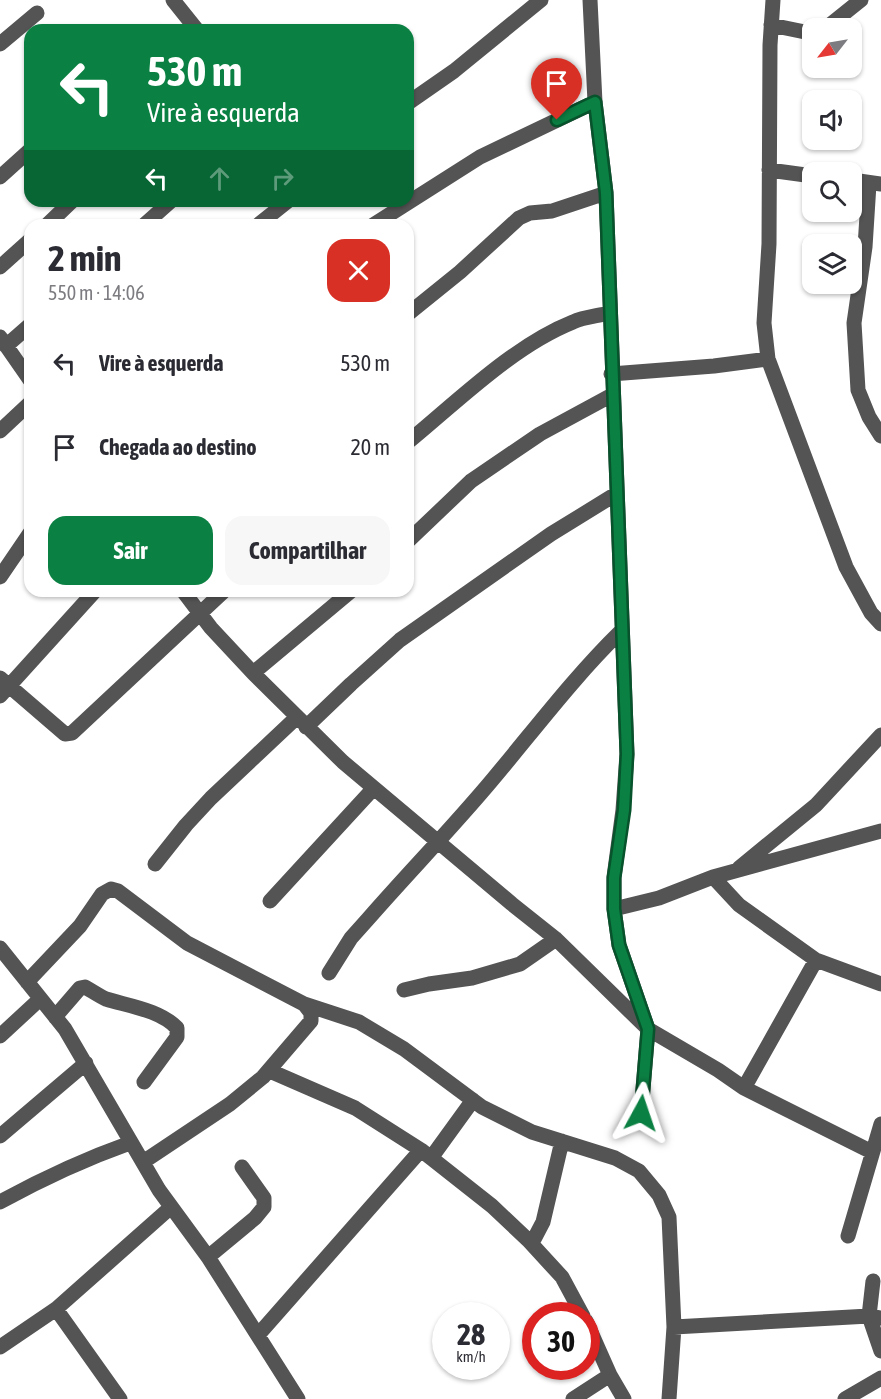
<!DOCTYPE html>
<html lang="pt">
<meta charset="utf-8">
<style>
:root{--surface:#fff;--page:#f7f7f7;--text:#2b2b33;--muted:#7c7c81;--accent:#0b8043}
body{margin:0;font-family:"Asap Condensed",sans-serif;background:var(--page);color:var(--text);height:100vh;display:flex;flex-direction:column;font-size:22px;white-space:nowrap}
*{box-sizing:border-box;margin:0}
p{font-size:20px;color:var(--muted)}
.icon{flex:none;width:33px;height:33px;fill:none;stroke:currentColor;stroke-width:2;stroke-linecap:round;stroke-linejoin:round}
.map{position:relative;flex:1;overflow:hidden}
.panel{position:absolute;left:24px;top:219px;width:390px;height:378px;display:flex;flex-direction:column;background:var(--surface);border-radius:18px;box-shadow:0 2px 4px #0004}
.panel>*{flex:none}
.hud{position:absolute;left:24px;top:24px;width:390px;height:183px;border-radius:18px;box-shadow:0 2px 4px #0004;background:#0b8043;color:#fff;overflow:hidden}
.needle{width:39px;rotate:239deg}
.buttons{position:absolute;left:802px;top:18px;display:grid;gap:12px}
.buttons a{display:grid;place-items:center;width:60px;height:60px;border-radius:12px;background:var(--surface);box-shadow:0 2px 4px #0004;font-size:30px}
.speed{position:absolute;left:432px;top:1302px;display:flex;gap:12px;font-size:30px;font-weight:700;text-align:center}
.speed>*{display:grid;place-content:center;width:78px;height:78px;border-radius:50%;background:var(--surface);box-shadow:0 2px 4px #0004;line-height:1}
.speed small{font-size:15px;font-weight:400}
.speed .limit{border:9px solid #d22;background:#fff;color:#111}
.pin{position:absolute;display:grid;place-items:center;width:51px;height:51px;color:#fff;margin:-62px -26px;border-radius:50% 50% 50% 0;rotate:-45deg;box-shadow:0 0 6px #0007}
.pin .icon{rotate:45deg}
.me{position:absolute;width:66px;margin:-33px;rotate:5deg;stroke-linejoin:round;filter:drop-shadow(0 0 4px #0008)}
.turn{display:flex;align-items:center;gap:21px;height:126px;padding:0 24px;font-size:27px}
.turn .icon{width:78px;height:78px;stroke-width:2.5}
.turn b{display:block;font-size:42px;line-height:51px}
.lanes{display:flex;align-items:center;height:57px;padding:0 24px;background:#0003;justify-content:center;gap:30px;direction:ltr}
.lanes .off{opacity:.35}
.round{display:grid;place-items:center;flex:none;width:63px;height:63px;border-radius:18px;background:var(--page)}
.overview{display:flex;align-items:center;justify-content:space-between;height:102px;padding:0 24px}
h1{font-size:36px;font-weight:700;line-height:45px}
.button{display:flex;gap:12px;margin-top:auto;padding:12px 24px}
.button a{flex:1;height:69px;border-radius:18px;background:var(--accent);color:#fff;font-size:24px;font-weight:700;line-height:69px;text-align:center}
.button a+a{background:var(--page);color:var(--text)}
ul{padding:0;list-style:none}
li{display:flex;align-items:center;gap:18px;height:84px;padding:0 24px}
li div{flex:1}
li b{display:block;font-size:22px}
li em{font-style:normal}
.map>svg:first-child{display:block}
</style>
<div class="map">
<svg width="881" height="1399" viewBox="0 0 881 1399">
<rect width="100%" height="100%" fill="#fff"/>
<g fill="none" stroke-linecap="round" stroke-linejoin="round">
<path stroke="#545454" stroke-width="15" d="M173,0L197,30
M590,0L595,102L606,193L627,754L623,810L614,877V909L619,945L648,1029L641,1113
M773,0L770,45L769,244L764,323L768,359L846,567L871,613L881,624
M771,25L805,32L813,30
M822,28H826L861,0
M0,44L37,13
M408,103L454,71L541,0
M769,170L813,176
M0,177L30,150
M852,180L881,184
M869,184L865,247L854,323L858,390L869,417L881,436
M47,225L72,201
M144,225L171,201
M258,225L288,201
M373,225L480,157L595,102
M0,267L30,240
M408,314L460,272L519,218L530,213L552,211L606,193
M0,337L30,380
M6,346L30,325
M611,374L714,366L768,359
M0,431L30,403
M408,442C458,401 513,346 573,322C584,317 598,316 609,313
M408,541L471,481L540,434L612,395
M0,577L30,533
M183,591L211,628L253,673L343,762L512,904L556,939L648,1029L718,1070L744,1088L872,1152
M253,673L351,591
M0,678L65,734L72,733L224,591
M0,696L95,591
M306,727L351,684L400,640L551,534L616,494
M155,864L186,825L211,798L296,718
M739,868L816,805L881,735
M713,877L739,905L816,960L881,984
M270,901L373,789
M614,909L659,898L713,877L881,831
M0,948L65,1029L159,1190L208,1257L298,1399
M329,973L351,938L368,919C409,872 453,827 493,779C535,729 574,677 621,631
M27,982L80,926L102,894L111,889L118,891L187,943L304,1004L311,1013V1021L263,1077L230,1104L143,1162
M404,990L429,984L472,978L520,964L556,939
M304,1004L359,1022L404,1049L482,1107L532,1132L615,1158L639,1171L659,1195L669,1217L674,1327L669,1399
M55,1017L80,988L85,987C92,991 99,996 106,999C129,1006 160,1010 177,1028V1037L144,1082
M0,1036L40,999
M270,1071L355,1108L421,1150L492,1206L528,1240L562,1277L583,1316
M744,1088L816,960
M0,1136L86,1063
M431,1158L473,1100
M0,1202C42,1179 85,1159 130,1143
M848,1236L881,1124
M532,1243L543,1222L562,1141
M208,1257L255,1218L264,1207V1198L242,1167
M873,1281L869,1316L881,1351
M56,1309L120,1399
M586,1321L610,1375L624,1399
M674,1327L869,1316L881,1318
M258,1335L421,1150
M0,1347L56,1309L170,1208
M573,1399L610,1375
M845,1399L881,1378"/>
</g>
<g fill="none" stroke-linecap="round" stroke-linejoin="round">
<g stroke="#07532c" stroke-width="15">
<path id="route" d="M557,120L595,102L606,193L627,754L624,810L614,878V909L619,945L648,1029L641,1113"/>
</g>
<use href="#route" stroke="#0b8043" stroke-width="10"/>
</g>
</svg>
<div class="buttons">
<a><svg class="needle" viewBox="-14 -14 28 28"><path d="M0-13l5 13h-10z" fill="#e53935"/><path d="M0 13l5-13h-10z" fill="#7c7c81"/></svg></a>
<a><svg class="icon" aria-label="sound" viewBox="0 0 24 24"><path d="M4 9h4l5-4v14l-5-4H4zM17 9q2 3 0 6"/></svg></a>
<a><svg class="icon" aria-label="search" viewBox="0 0 24 24"><circle cx="10" cy="10" r="6"/><path d="M15 15l6 6"/></svg></a>
<a><svg class="icon" aria-label="layers" viewBox="0 0 24 24"><path d="M12 4l9 5-9 5-9-5zM3 14l9 5 9-5"/></svg></a>
</div>
<div class="speed"><div>28<small>km/h</small></div><div class="limit">30</div></div>
<div class="pin" style="left:557px;top:120px;background:#d93025"><svg class="icon" aria-label="arrive" viewBox="0 0 24 24"><path d="M6 21V4h12l-3 4 3 4H6"/></svg></div>
<svg class="me" style="left:641px;top:1113px" viewBox="-20 -20 40 40"><path d="M0-17L14 15 0 8-14 15z" fill="#0b8043" stroke="#fff" stroke-width="4"/></svg>
<div class="hud">
<div class="turn"><svg class="icon" aria-label="left" viewBox="0 0 24 24"><path d="M17 20v-9H6M10 6l-5 5 5 5"/></svg><div><b>530 m</b>Vire à esquerda</div></div>
<div class="lanes"><svg class="icon" aria-label="left" viewBox="0 0 24 24"><path d="M17 20v-9H6M10 6l-5 5 5 5"/></svg><svg class="icon off" aria-label="ahead" viewBox="0 0 24 24"><path d="M12 20V5M6 11l6-6 6 6"/></svg><svg class="icon off" aria-label="right" viewBox="0 0 24 24"><path d="M7 20v-9h11M14 6l5 5-5 5"/></svg></div>
</div>
<section class="panel">
<div class="overview"><div><h1>2 min</h1><p>550 m · 14:06</p></div><a class="round" style="background:#d93025;color:#fff"><svg class="icon" aria-label="close" viewBox="0 0 24 24"><path d="M6 6l12 12M18 6L6 18"/></svg></a></div>
<ul>
<li><svg class="icon" aria-label="left" viewBox="0 0 24 24"><path d="M17 20v-9H6M10 6l-5 5 5 5"/></svg><div><b>Vire à esquerda</b></div><em>530 m</em></li>
<li><svg class="icon" aria-label="arrive" viewBox="0 0 24 24"><path d="M6 21V4h12l-3 4 3 4H6"/></svg><div><b>Chegada ao destino</b></div><em>20 m</em></li>
</ul>
<div class="button"><a>Sair</a><a>Compartilhar</a></div>
</section>
</div>
